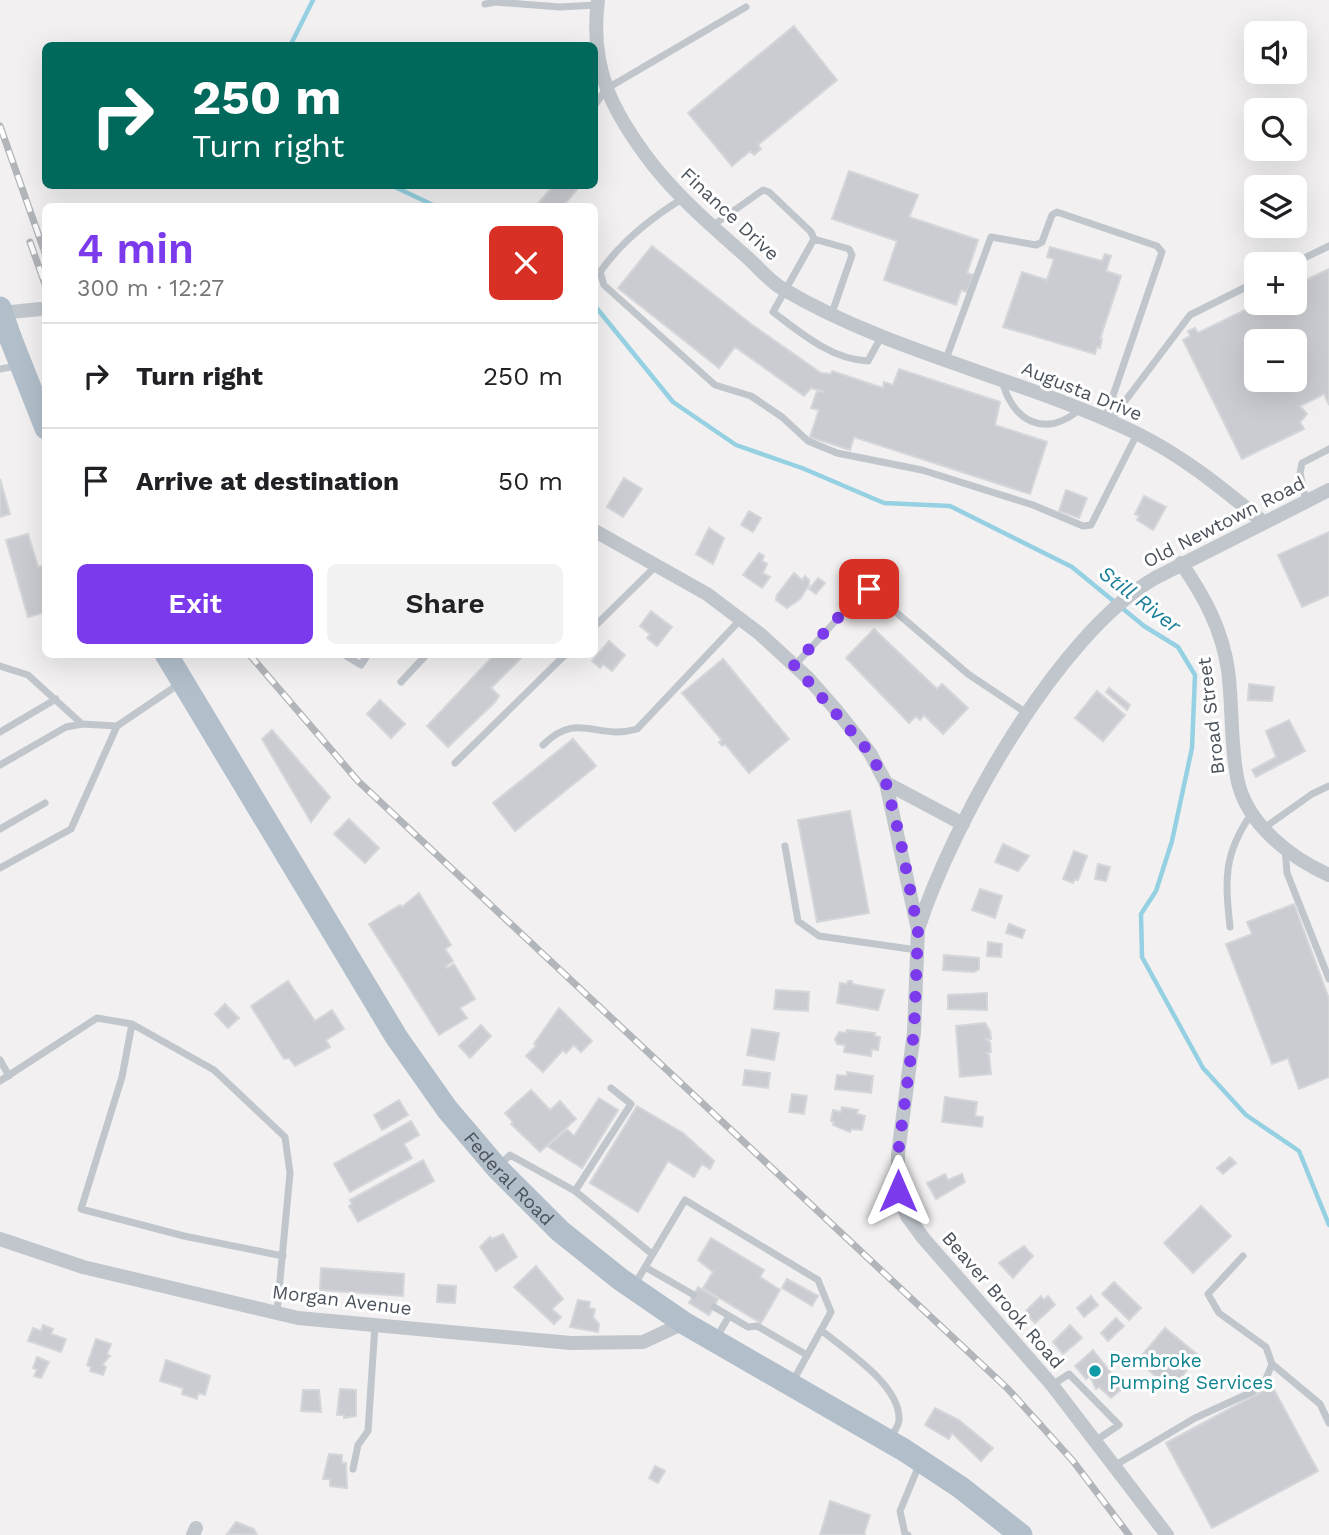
<!DOCTYPE html>
<meta charset="utf-8">
<style>
:root{--surface:#fff;--page:#f2f2f2;--text:#202124;--muted:#757577;--line:#e0e0e0;--accent:#7c3aed}
body{margin:0;font-family:"Work Sans",sans-serif;background:var(--page);color:var(--text);height:100vh;display:flex;flex-direction:column;font-size:26px;white-space:nowrap}
*{box-sizing:border-box;margin:0}
p{font-size:23px;color:var(--muted)}
.icon{flex:none;width:38px;height:38px;fill:none;stroke:currentColor;stroke-width:2;stroke-linecap:round;stroke-linejoin:round}
.map{position:relative;flex:1;overflow:hidden}
.side{position:absolute;left:42px;top:203px;width:556px;height:455px;display:flex;flex-direction:column;background:var(--surface);border-radius:10px;box-shadow:0 7px 28px #0002}
.side>*{flex:none}
.top-card{position:absolute;left:42px;top:42px;width:556px;height:147px;border-radius:10px;box-shadow:0 7px 28px #0002;background:#00695c;color:#fff;overflow:hidden}
.fabs{position:absolute;left:1244px;top:21px;display:grid;gap:14px}
.fabs a{display:grid;place-items:center;width:63px;height:63px;border-radius:10px;background:var(--surface);box-shadow:0 7px 28px #0002;font-size:35px}
.pin{position:absolute;display:grid;place-items:center;width:60px;height:60px;color:#fff;margin:-30px;border-radius:14px;box-shadow:0 4px 10px #0006}
.me{position:absolute;width:77px;margin:-38px;rotate:0deg;stroke-linejoin:round;filter:drop-shadow(0 0 5px #0008)}
.turn{display:flex;align-items:center;gap:24px;height:147px;padding:0 35px;font-size:32px}
.turn .icon{width:91px;height:91px;stroke-width:2.5}
.turn b{display:block;font-size:49px;line-height:60px}
.round{display:grid;place-items:center;flex:none;width:74px;height:74px;border-radius:10px;background:var(--page)}
.headline{display:flex;align-items:center;justify-content:space-between;height:119px;padding:0 35px}
h1{font-size:42px;font-weight:600;line-height:52px;color:var(--accent)}
.button{display:flex;gap:14px;margin-top:auto;padding:14px 35px}
.button a{flex:1;height:80px;border-radius:10px;background:var(--accent);color:#fff;font-size:28px;font-weight:600;line-height:80px;text-align:center}
.button a+a{background:var(--page);color:var(--text)}
ul{padding:0;list-style:none}
li{display:flex;align-items:center;gap:21px;height:105px;padding:0 35px;border-top:2px solid var(--line)}
li div{flex:1}
li b{display:block;font-size:26px}
li em{font-style:normal}
.map>svg:first-child{display:block}
</style>
<div class="map">
<svg width="1329" height="1535" viewBox="0 0 1329 1535">
<rect width="100%" height="100%" fill="#f2f0f0"/>
<g fill="none" stroke-linecap="round" stroke-linejoin="round">
<path stroke="#95d1e2" stroke-width="4.5" d="M290,46L313,0
M393,186L435,206
M595,306L673,402L736,445L802,468L884,503L950,506L1072,567L1144,626L1178,647L1195,675L1192,748L1172,841L1156,891L1141,914L1142,957L1203,1068L1246,1115L1299,1151L1329,1225"/>
</g>
<path fill="#cbccd1" stroke="#d4d6da" stroke-width="2" fill-rule="evenodd" d="M794,26L837,80L758,145L761,149L754,155L750,151L732,166L688,113Z
M849,171L918,195L909,217L978,240L967,273L973,275L967,292L961,290L956,305L884,280L897,241L832,219Z
M553,186H580L563,206H536Z
M652,246L751,324L821,373L831,374L832,371L883,388L884,382L893,385L899,369L1000,402L995,425L1047,442L1030,494L854,437L850,450L810,437L819,410L811,408L817,391L825,392L811,388L804,396L735,347L719,368L618,288Z
M1050,247L1102,261L1105,254L1111,256L1106,271L1121,276L1100,339H1102L1100,348L1097,347L1095,354L1003,327L1022,272L1047,280L1054,259L1047,257Z
M1329,269V405L1324,394L1300,406L1307,414L1300,422L1304,429L1242,459L1183,340L1190,336L1188,331L1195,328L1198,333L1259,303H1295V285ZM1256,341H1295V380H1256Z
M624,478L642,489L623,517L607,507Z
M0,479L10,514L0,517Z
M1066,490L1087,498L1079,518L1059,511Z
M1144,496L1166,507L1153,530L1137,520L1139,516L1135,514Z
M749,511L761,518L753,532L741,525Z
M709,528L724,538L713,564L696,554Z
M1329,532V595L1302,607L1278,555Z
M28,534L38,567L46,565V612L28,617L6,540Z
M759,553L764,556L762,561L767,564L763,573L770,577L762,588L743,575Z
M794,573L802,580L805,576L809,580V585L800,599L787,608L776,600L777,595Z
M818,578L825,583L816,594L809,589Z
M651,611L672,627L657,646L647,638L650,634L640,626Z
M874,629L937,689L942,684L968,708L943,734L924,715L920,720L916,716L909,723L846,658Z
M609,641L625,655L612,671L603,664L600,668L592,661Z
M495,654H525L491,688L499,696L495,702L448,747L427,726Z
M723,659L789,739L749,773L725,744L722,746L719,742L722,740L682,693Z
M1249,684L1274,687L1272,701L1248,700Z
M1109,688L1130,705L1127,710L1106,692Z
M1097,691L1125,715L1103,741L1075,718Z
M380,700L405,724L391,738L367,714Z
M1289,720L1305,751L1256,777L1252,770L1276,757L1266,731Z
M272,730L330,797L311,822L262,739Z
M573,739L596,766L515,831L493,803Z
M850,811L869,913L817,922L798,820Z
M349,819L379,848L365,863L334,834Z
M1003,844L1029,856L1018,871L995,862Z
M1074,851L1087,856L1078,880L1075,879L1073,883L1063,879Z
M1098,864L1110,867L1106,881L1095,879Z
M980,889L1002,896L995,918L972,910Z
M419,893L451,945L445,949L453,961L446,966L447,968L454,964L475,999L460,1008L467,1018L439,1035L369,924L400,905L402,907Z
M1294,904L1329,999V1077L1299,1089L1288,1058L1272,1064L1226,944L1252,934L1247,922Z
M1009,924L1025,930L1022,938L1006,933Z
M988,942L1002,944L1001,957L987,956Z
M944,955L979,958V969L974,972L943,970Z
M288,981L315,1021L332,1010L344,1029L326,1040L330,1047L295,1066L289,1058L284,1059L251,1006Z
M848,981H852V984L884,990L878,1010L837,1003L840,983L847,984Z
M776,990L809,992L808,1011L774,1009Z
M987,993V1010L948,1009V995Z
M225,1004L239,1018L228,1028L215,1014Z
M559,1008L592,1041L581,1052L574,1045L566,1053L563,1050L543,1072L526,1056L536,1046L534,1044Z
M985,1023L990,1031L991,1039H986L990,1042L991,1052L987,1053L989,1055L991,1074L960,1077L956,1026Z
M481,1025L491,1036L470,1058L459,1046Z
M752,1029L779,1033L774,1060L747,1055Z
M847,1030L875,1033L874,1036L880,1037L878,1050L872,1049L871,1056L844,1052L845,1045L837,1044L835,1039L839,1032L846,1033Z
M745,1070L770,1073L768,1088L743,1085Z
M847,1072L873,1076L871,1093L835,1089L837,1075L847,1076Z
M531,1090L550,1110L560,1101L576,1119L540,1152L511,1124L513,1122L505,1113Z
M792,1094L807,1096L804,1114L789,1112Z
M945,1097L977,1102L975,1116L983,1117L982,1127L942,1122Z
M599,1098L618,1110L582,1168L547,1146L567,1129L574,1136Z
M399,1100L408,1115L382,1130L374,1115Z
M637,1106L683,1133L714,1161L710,1169L702,1164L694,1177L668,1161L638,1212L590,1183Z
M842,1107L858,1110L857,1114L865,1116L862,1130L851,1129L850,1132L833,1125L834,1122L831,1121L833,1110L841,1112Z
M411,1121L419,1135L404,1144L412,1158L350,1192L334,1164Z
M1230,1157L1236,1163L1223,1174L1217,1168Z
M423,1160L434,1181L358,1222L349,1206L352,1204L350,1200Z
M945,1174L948,1180L962,1174L965,1182L936,1199L927,1183Z
M1201,1206L1231,1236L1193,1273L1164,1243Z
M503,1234L517,1257L496,1271L480,1247L490,1237L492,1239Z
M711,1238L764,1270L760,1277L780,1290L761,1323L703,1288L713,1272L698,1260Z
M1024,1246L1033,1256L1013,1278L999,1263Z
M536,1266L563,1299L552,1309L561,1317L554,1324L514,1287Z
M321,1268L404,1274L403,1296L320,1290Z
M787,1279L818,1296L812,1306L782,1288Z
M1114,1282L1141,1308L1129,1320L1102,1294Z
M438,1285L456,1286L455,1303L437,1302Z
M698,1287L718,1299L709,1315L689,1303Z
M1041,1296L1044,1300L1048,1296L1055,1305L1035,1323L1025,1312Z
M1091,1296L1098,1305L1084,1317L1077,1308Z
M578,1300L590,1302L589,1308L595,1309L593,1317L599,1324L598,1332L570,1327Z
M1116,1318L1124,1326L1108,1341L1101,1333Z
M43,1325L53,1329L51,1334L66,1339L61,1352L28,1341L33,1328L41,1331Z
M1070,1325L1082,1338L1063,1354L1053,1342Z
M1165,1328L1198,1355L1171,1391L1138,1360Z
M96,1339L111,1344L107,1354L110,1356L102,1365L106,1367L103,1375L90,1371L91,1367L87,1365Z
M1093,1350L1123,1388L1111,1398L1099,1387L1096,1389L1090,1376L1086,1379L1075,1366Z
M37,1357L49,1362L41,1378L34,1376L37,1370L33,1368Z
M166,1360L210,1376L205,1395L198,1393L197,1399L182,1394L183,1388L160,1381Z
M1272,1386L1318,1471L1212,1528L1166,1443Z
M340,1389L356,1390V1416L344,1418V1415H337Z
M303,1390H319L321,1412L301,1411Z
M935,1408L959,1420L993,1448L981,1461L952,1433L949,1439L925,1425Z
M329,1454L342,1455V1463H346L347,1488L330,1486V1479H323Z
M655,1466L665,1471L658,1483L649,1478Z
M830,1501L870,1515L864,1534L866,1535H820Z
M236,1522L254,1529L257,1535L227,1534Z"/>
<g fill="none" stroke-linecap="round" stroke-linejoin="round">
<path stroke="#c0c6cc" stroke-width="7" d="M485,4L495,2L560,7L597,5
M595,105L606,89L746,7
M682,199C651,218 621,242 600,272L604,285L715,385L751,396L782,417L808,441L837,453L922,470L1033,505L1083,526L1091,525L1137,434
M712,226L763,190L769,192L811,232L814,239L773,312C801,333 832,360 868,361L881,337
M814,239L849,249L852,255L832,313
M1292,264L1329,246
M946,359L991,237L1036,245L1042,242L1052,215L1057,212L1157,246L1162,252L1105,419
M0,369L17,366
M1002,380C1012,422 1046,439 1080,409
M1110,421L1190,315L1256,282
M1306,501L1300,473L1302,463L1329,449
M595,626L657,565
M343,654L361,665L368,654
M795,665L864,590L869,589L968,674L1028,714
M0,666L28,675L82,724
M401,682L427,654
M0,732L56,699
M543,745C578,710 596,741 637,729L742,618
M455,763L566,654
M0,765L66,727L82,724L117,726
M1264,828L1312,794L1329,786
M0,829L45,803
M785,846L798,921L819,936L917,950
M1285,849L1287,873L1329,979
M0,868L71,829L117,726L179,684
M1230,927C1225,880 1223,854 1252,813
M132,1024L122,1077L81,1209L184,1236L283,1256
M0,1060L9,1076
M0,1081L97,1018L132,1024L214,1070L285,1137L290,1173L277,1312
M611,1088L631,1104L575,1191L652,1254
M498,1167L510,1155L575,1191
M645,1267L694,1295
M635,1284L685,1200L818,1280L831,1312L793,1381
M714,1307L748,1327L757,1326L807,1355
M821,1330C845,1350 899,1384 899,1418C900,1424 894,1432 891,1437
M717,1337L729,1316
M1272,1364L1320,1404L1329,1423
M1052,1385L1069,1374L1119,1425L1095,1441
M1114,1466L1195,1418L1252,1392L1265,1381L1272,1364L1266,1347L1219,1313L1208,1294L1243,1256
M353,1469L358,1445L368,1431L375,1325
M908,1535L905,1534L900,1511L919,1465"/>
<path stroke="#c0c6cc" stroke-width="14" d="M598,0C589,69 613,113 653,165C681,200 714,228 748,258C759,268 770,282 783,289C893,354 1022,378 1136,433C1183,456 1222,488 1262,521
M0,313L41,309
M595,531L707,594L760,634L809,679L837,711L870,753L886,783L918,930L914,1032L898,1154V1191L907,1216L924,1239L1052,1385L1167,1535
M1181,563C1204,596 1222,629 1228,670C1233,707 1230,746 1238,782C1248,825 1291,858 1329,875
M886,783L963,824
M918,929C953,822 1057,635 1155,578L1329,490
M0,1239L83,1267L298,1318L571,1343L643,1342L684,1323
M193,1535L196,1528"/>
<g stroke="#b2bfcb" stroke-width="23">
<path d="M10,337L46,428"/>
<path id="s1" d="M166,654L397,1038L447,1109L497,1168L560,1231L620,1279L684,1323L904,1450L960,1487L1021,1535"/>
</g>
<g stroke="#b2b5b9" stroke-width="7">
<path id="rail" d="M0,126L46,256
M30,242L46,287
M249,654L358,781L1008,1389L1073,1461L1129,1535"/>
</g>
<use href="#rail" stroke="#fff" stroke-width="4.5" stroke-dasharray="13" stroke-linecap="butt"/>
<path stroke="#b2bfcb" stroke-width="23" d="M0,308L10,337"/>
</g>
<g fill="none" stroke-linecap="round" stroke-linejoin="round">
<path stroke="#7c3aed" stroke-width="12" stroke-dasharray="0 21.6" d="M869,589L864,590L794,665L870,753L886,783L900,838L918,930L914,1032L898,1154V1191"/>
</g>
<circle fill="#0f9aa8" stroke="#fff" stroke-width="2.5" cx="1095" cy="1371" r="7"/>
<g text-anchor="middle" dominant-baseline="central" stroke-width="6" stroke-linejoin="round" paint-order="stroke">
<g font-size="19" fill="#4a525b" stroke="#fff">
<text transform="translate(730 214) rotate(43)">Finance Drive</text>
<text transform="translate(1082 391) rotate(22)">Augusta Drive</text>
<text transform="translate(1224 522) rotate(-27)">Old Newtown Road</text>
<text transform="translate(1211 716) rotate(-97)">Broad Street</text>
<text stroke="none"><textPath href="#s1" startOffset="628">Federal Road</textPath></text>
<text transform="translate(342 1300) rotate(7)">Morgan Avenue</text>
<text transform="translate(1003 1300) rotate(49)">Beaver Brook Road</text>
</g>
<g font-size="19" fill="#0d838f" stroke="#fff" text-anchor="start">
<text x="1109" y="1360">Pembroke<tspan x="1109" dy="22">Pumping Services</tspan></text>
</g>
<g font-size="21" font-style="italic" fill="#1d7f9a" stroke="#fff">
<text transform="translate(1140 599) rotate(37)">Still River</text>
</g>
</g>
</svg>
<div class="fabs">
<a><svg class="icon" aria-label="sound" viewBox="0 0 24 24"><path d="M4 9h4l5-4v14l-5-4H4zM17 9q2 3 0 6"/></svg></a>
<a><svg class="icon" aria-label="search" viewBox="0 0 24 24"><circle cx="10" cy="10" r="6"/><path d="M15 15l6 6"/></svg></a>
<a><svg class="icon" aria-label="layers" viewBox="0 0 24 24"><path d="M12 4l9 5-9 5-9-5zM3 14l9 5 9-5"/></svg></a>
<a>+</a>
<a>−</a>
</div>
<div class="pin" style="left:869px;top:589px;background:#d93025"><svg class="icon" aria-label="arrive" viewBox="0 0 24 24"><path d="M6 21V4h12l-3 4 3 4H6"/></svg></div>
<svg class="me" style="left:898px;top:1191px" viewBox="-20 -20 40 40"><path d="M0-17L14 15 0 8-14 15z" fill="#7c3aed" stroke="#fff" stroke-width="4"/></svg>
<div class="top-card">
<div class="turn"><svg class="icon" aria-label="right" viewBox="0 0 24 24"><path d="M7 20v-9h11M14 6l5 5-5 5"/></svg><div><b>250 m</b>Turn right</div></div>
</div>
<section class="side">
<div class="headline"><div><h1>4 min</h1><p>300 m · 12:27</p></div><a class="round" style="background:#d93025;color:#fff"><svg class="icon" aria-label="close" viewBox="0 0 24 24"><path d="M6 6l12 12M18 6L6 18"/></svg></a></div>
<ul>
<li><svg class="icon" aria-label="right" viewBox="0 0 24 24"><path d="M7 20v-9h11M14 6l5 5-5 5"/></svg><div><b>Turn right</b></div><em>250 m</em></li>
<li><svg class="icon" aria-label="arrive" viewBox="0 0 24 24"><path d="M6 21V4h12l-3 4 3 4H6"/></svg><div><b>Arrive at destination</b></div><em>50 m</em></li>
</ul>
<div class="button"><a>Exit</a><a>Share</a></div>
</section>
</div>
